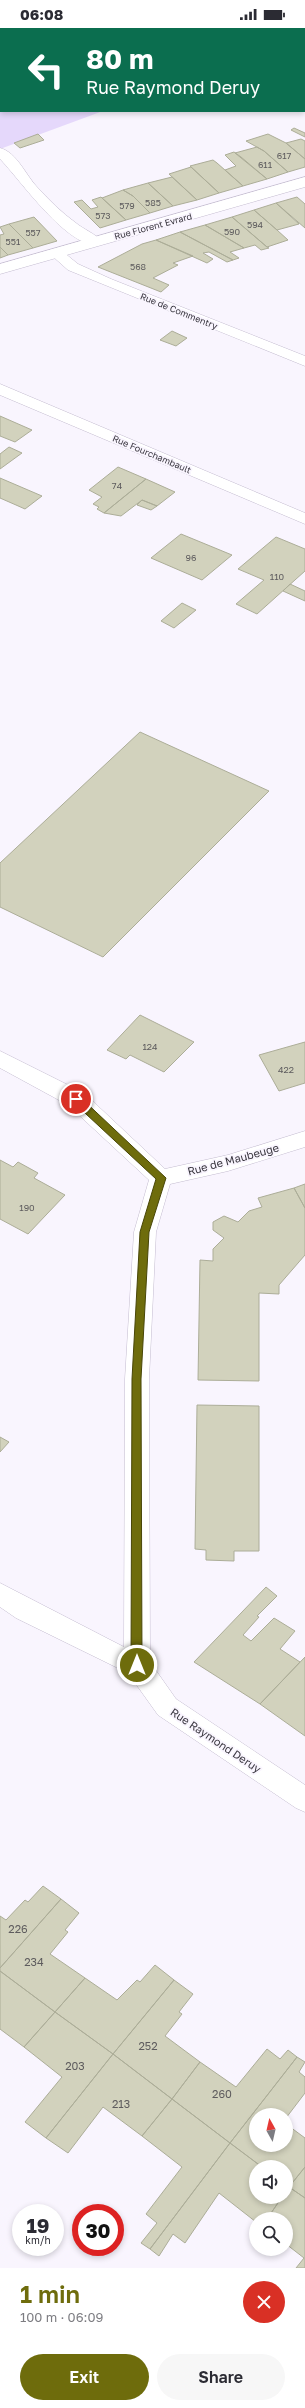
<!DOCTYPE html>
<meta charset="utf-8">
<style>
:root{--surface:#fff;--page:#f7f7f7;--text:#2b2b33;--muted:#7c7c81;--accent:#6e6c0c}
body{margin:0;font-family:"Golos Text",sans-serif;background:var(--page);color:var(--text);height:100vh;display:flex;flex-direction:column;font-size:15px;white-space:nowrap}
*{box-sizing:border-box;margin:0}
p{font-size:13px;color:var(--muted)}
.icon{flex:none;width:22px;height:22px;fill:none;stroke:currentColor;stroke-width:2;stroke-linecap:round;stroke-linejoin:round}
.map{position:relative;height:2240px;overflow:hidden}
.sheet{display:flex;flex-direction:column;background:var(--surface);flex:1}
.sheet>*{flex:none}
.top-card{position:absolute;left:0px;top:0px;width:305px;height:84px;box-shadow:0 2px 6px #0003;background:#0b6e4f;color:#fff;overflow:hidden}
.needle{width:26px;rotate:352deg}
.buttons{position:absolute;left:249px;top:2080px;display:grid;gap:8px}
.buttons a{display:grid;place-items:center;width:44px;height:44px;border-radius:50%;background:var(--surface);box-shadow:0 2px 6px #0003;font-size:20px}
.speed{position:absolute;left:12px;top:2176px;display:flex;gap:8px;font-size:20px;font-weight:700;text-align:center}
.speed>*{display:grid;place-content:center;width:52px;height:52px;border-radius:50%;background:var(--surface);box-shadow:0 2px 6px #0003;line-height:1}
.speed small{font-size:10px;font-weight:400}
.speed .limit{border:6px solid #d22;background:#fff;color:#111}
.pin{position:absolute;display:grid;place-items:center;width:34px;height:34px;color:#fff;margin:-17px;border:2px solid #fff;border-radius:50%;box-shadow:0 1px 4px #0007}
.me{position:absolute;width:44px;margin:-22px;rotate:0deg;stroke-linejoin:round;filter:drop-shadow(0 0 3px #0008)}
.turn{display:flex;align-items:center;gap:14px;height:84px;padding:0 20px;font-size:18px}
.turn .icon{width:52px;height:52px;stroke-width:2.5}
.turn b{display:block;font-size:28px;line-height:34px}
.round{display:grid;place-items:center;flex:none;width:42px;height:42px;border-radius:21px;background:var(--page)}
.headline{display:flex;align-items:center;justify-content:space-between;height:68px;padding:0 20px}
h1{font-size:24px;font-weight:600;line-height:30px;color:var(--accent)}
.cta{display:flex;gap:8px;margin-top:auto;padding:8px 20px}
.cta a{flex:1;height:46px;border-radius:24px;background:var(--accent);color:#fff;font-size:16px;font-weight:600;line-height:46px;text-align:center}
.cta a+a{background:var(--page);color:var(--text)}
.status{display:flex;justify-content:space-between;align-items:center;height:28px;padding:0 20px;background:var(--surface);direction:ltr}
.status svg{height:11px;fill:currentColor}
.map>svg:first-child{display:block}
</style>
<div class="status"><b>06:08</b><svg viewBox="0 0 49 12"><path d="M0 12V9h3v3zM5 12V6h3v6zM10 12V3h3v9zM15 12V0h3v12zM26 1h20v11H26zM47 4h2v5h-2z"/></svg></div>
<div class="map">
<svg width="305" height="2240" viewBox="0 0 305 2240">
<rect width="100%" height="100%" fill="#f9f5fe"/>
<path fill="#e5d8fb" d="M0,0H242L1,1V83H103L0,121Z"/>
<path fill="#d2d2bd" stroke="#acad98" d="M294,100L305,105V109L291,102Z
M38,106L44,112L20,120L14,115Z
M268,106L286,115L305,131V139L288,144L264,123L246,113Z
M301,111L305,113V131L286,115Z
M257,119L264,123L288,144L267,151L235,125Z
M234,124L241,129L267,151L243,158L225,142L236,138L225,127Z
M213,132L217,135L243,158L219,165L190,138Z
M191,139L219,165L197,172L169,146Z
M172,149L197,172L173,178L148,155Z
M148,155L173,178L150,185L133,168L123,162Z
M123,162L133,168L150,185L126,192L102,170Z
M101,169L102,170L126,192L100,200L74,174L82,172L91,181L98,179L92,172Z
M297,169L305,176V200L276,175Z
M276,175L299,196L277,202L254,182Z
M254,182L277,202L288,212L267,219L232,189Z
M34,189L57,213L33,220L9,196Z
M232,189L267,219L269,220L261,222L255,217L244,220L205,197Z
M9,196L33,220L8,227L0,219V207L4,206L0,199Z
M205,197L244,220L230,224L239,230L233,232L180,204Z
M180,204L229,230L233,232L227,234L209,224L203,225L213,231L207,235L156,212Z
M156,212L193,228L173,235L178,237L153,250L169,257L161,264L98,239L142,216Z
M0,219L8,227L0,230Z
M172,303L187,310L176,318L160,312Z
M0,388L32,402L15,414L0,408Z
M9,419L22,425L0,441V426Z
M118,439L146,451L104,485L97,481L99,479L93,476L102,469L89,462Z
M0,450L42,468L25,481L16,477L0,470Z
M146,451L175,464L157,478L142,472L121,488L104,485Z
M142,472L157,478L151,482L137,477Z
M181,506L232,527L202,552L151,530Z
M276,509L305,521V543L257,586L236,576L264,552L238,541Z
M290,556L305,563V573L283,563Z
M182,575L196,582L174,600L161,593Z
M140,704L269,763L103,929L0,879V835Z
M140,987L194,1014L164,1044L130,1027L126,1031L107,1022Z
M305,1014V1055L279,1063L259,1027Z
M0,1132L13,1139L18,1134L38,1145L34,1150L65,1167L28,1206L0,1191Z
M305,1156V1180L294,1160Z
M294,1160L305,1180V1227L279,1257V1266L259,1265V1353L198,1352L200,1232L213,1233V1221L224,1210L213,1202V1194L224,1188L238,1194L249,1183L262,1179L258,1170Z
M197,1377L259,1378V1523H234V1533L206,1532V1522L195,1521Z
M0,1409L9,1414L0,1424Z
M266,1559L277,1568L257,1588L259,1589L243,1607L251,1613L274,1590L295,1603L280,1621L300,1634L260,1676L194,1634Z
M305,1629V1708L260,1676Z
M43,1858L61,1871L0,1940V1888L6,1892L25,1872L28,1874Z
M61,1871L79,1885L65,1902L68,1904L50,1926L85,1950L55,1984L0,1943V1940Z
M155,1937L174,1952L113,2026L55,1984L85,1950L117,1972L137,1952L140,1954Z
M0,1943L55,1984L24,2019L0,2001Z
M174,1952L193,1966L179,1984L182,1986L165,2008L200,2034L172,2071L113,2026Z
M55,1984L113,2026L46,2110L25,2094L62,2049L24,2019Z
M267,2021L280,2031L288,2022L297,2029L230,2115L172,2071L200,2034L236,2059Z
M113,2026L172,2071L142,2108L103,2079L68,2125L46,2110Z
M297,2029L305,2034L299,2044L305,2049V2065L286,2090V2087H256V2117H286V2096L305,2110V2139L289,2159L286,2157V2139H262L230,2115Z
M172,2071L230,2115L150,2221L141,2215L157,2195L146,2186L182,2139L142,2108Z
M230,2115L262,2139H256V2169H282L267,2191H256V2194L219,2165L185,2215L173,2206L159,2228L150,2221Z
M305,2139V2170L289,2159Z
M289,2159L305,2170V2240H296L304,2230L286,2216V2191H267L282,2169H286Z"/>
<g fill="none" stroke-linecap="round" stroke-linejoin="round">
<g stroke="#c4bcd0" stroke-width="1">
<path id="lane" d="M0,120C17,124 26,148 38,160C49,172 62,185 76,195C83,201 96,206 101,213L99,216C69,223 19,150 0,131Z
M57,222L62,223L78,236L111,251L305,328V338L68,242L50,226Z"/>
</g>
<g stroke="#c4bcd0" stroke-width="1">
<path id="street" d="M305,149V159L0,246V236Z
M0,356L305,485V496L0,367Z
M0,1023L84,1065L165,1141L228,1127L305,1103V1119L228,1143L170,1156L156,1204L149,1351L150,1634L176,1671L305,1757V1784L296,1780L158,1687L128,1645L16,1590L0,1579V1555L124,1619L125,1351L134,1204L149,1152L68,1077L0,1040Z"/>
</g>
<use href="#lane" fill="#fff" fill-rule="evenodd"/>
<use href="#street" fill="#fff" fill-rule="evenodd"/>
</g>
<path fill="#6e6c0c" stroke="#484608" d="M72,1068H79L166,1150L149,1204L141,1351L142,1637L137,1642L131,1637L132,1351L140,1204L156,1151L72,1073Z"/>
<g text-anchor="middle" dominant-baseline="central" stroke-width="3.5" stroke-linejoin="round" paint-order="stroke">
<g font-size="9" fill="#5e5c5e">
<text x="284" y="127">617</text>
<text x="265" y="136">611</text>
<text x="153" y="174">585</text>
<text x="127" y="177">579</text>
<text x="103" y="187">573</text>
<text x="255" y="196">594</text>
<text x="232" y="203">590</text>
<text x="33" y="204">557</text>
<text x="13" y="213">551</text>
<text x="138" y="238">568</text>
<text x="117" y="457">74</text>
<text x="191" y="529">96</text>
<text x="277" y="548">110</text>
<text x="150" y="1018">124</text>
<text x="286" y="1041">422</text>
<text x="27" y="1179">190</text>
</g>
<g font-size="9" fill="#38353e" stroke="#f9f5fe">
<text transform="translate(153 198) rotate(-15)">Rue Florent Evrard</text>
<text transform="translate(179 283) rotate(22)">Rue de Commentry</text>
<text transform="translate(152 426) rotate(23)">Rue Fourchambault</text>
</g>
<g font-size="11" fill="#38353e" stroke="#f9f5fe">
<text transform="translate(233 1131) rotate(-15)">Rue de Maubeuge</text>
<text transform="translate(216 1712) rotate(34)">Rue Raymond Deruy</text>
</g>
<g font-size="11" fill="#5e5c5e">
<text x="18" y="1900">226</text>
<text x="34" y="1933">234</text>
<text x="148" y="2017">252</text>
<text x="75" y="2037">203</text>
<text x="222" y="2065">260</text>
<text x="121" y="2075">213</text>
</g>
</g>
</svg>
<div class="buttons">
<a><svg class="needle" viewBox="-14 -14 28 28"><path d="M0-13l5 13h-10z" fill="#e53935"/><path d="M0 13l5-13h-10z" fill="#7c7c81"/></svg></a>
<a><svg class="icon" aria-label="sound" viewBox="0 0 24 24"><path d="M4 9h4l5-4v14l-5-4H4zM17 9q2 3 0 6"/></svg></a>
<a><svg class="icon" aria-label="search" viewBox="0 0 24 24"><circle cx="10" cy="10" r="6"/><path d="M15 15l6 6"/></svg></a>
</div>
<div class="speed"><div>19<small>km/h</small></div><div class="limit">30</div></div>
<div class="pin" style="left:76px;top:1071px;background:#d93025"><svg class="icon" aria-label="arrive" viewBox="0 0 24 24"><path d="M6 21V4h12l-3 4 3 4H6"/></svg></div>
<svg class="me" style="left:137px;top:1637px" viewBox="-20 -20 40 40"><circle r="17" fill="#6e6c0c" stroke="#fff" stroke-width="3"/><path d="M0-11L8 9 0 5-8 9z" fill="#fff"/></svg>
<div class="top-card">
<div class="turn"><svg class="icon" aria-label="left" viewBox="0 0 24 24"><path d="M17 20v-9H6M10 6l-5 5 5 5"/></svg><div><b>80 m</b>Rue Raymond Deruy</div></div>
</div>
</div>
<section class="sheet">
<div class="headline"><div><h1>1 min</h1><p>100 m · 06:09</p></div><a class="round" style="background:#d93025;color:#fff"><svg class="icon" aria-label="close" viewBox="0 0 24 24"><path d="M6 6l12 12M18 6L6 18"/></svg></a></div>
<div class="cta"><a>Exit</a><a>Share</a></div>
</section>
